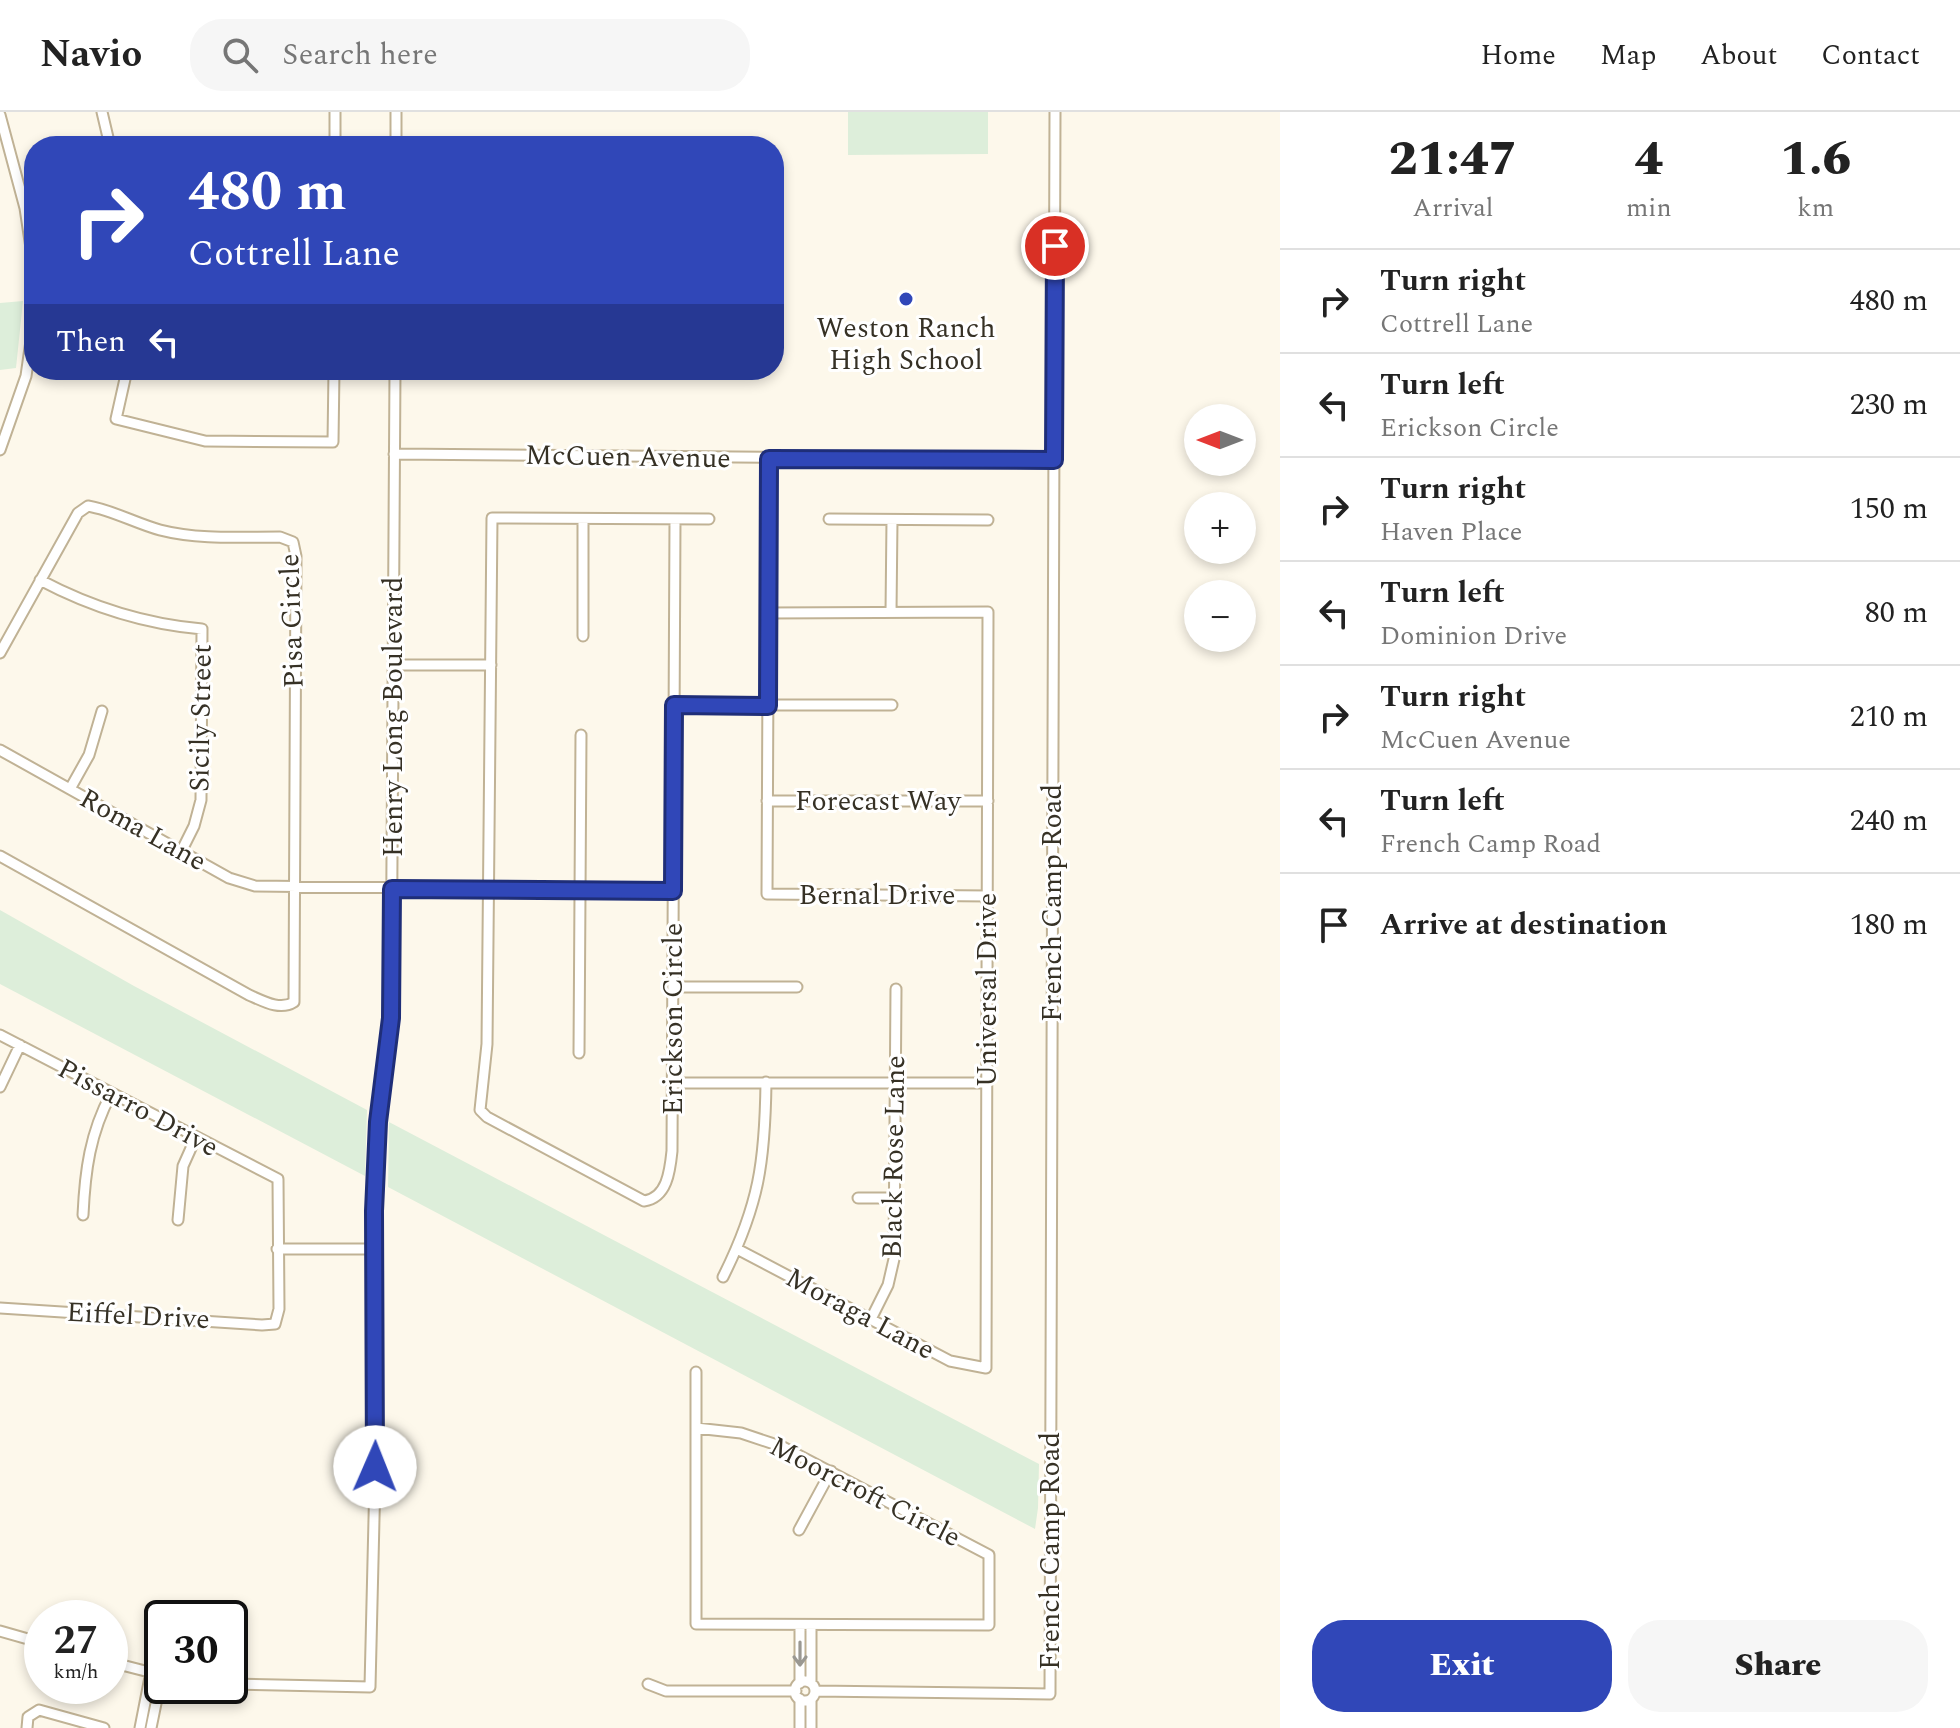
<!DOCTYPE html>
<meta charset="utf-8">
<style>
:root{--surface:#fff;--page:#f6f6f6;--text:#222;--muted:#767676;--line:#e0e0e0;--accent:#3047b8}
body{margin:0;font-family:Spectral,serif;background:var(--page);color:var(--text);height:100vh;display:flex;flex-direction:column;font-size:30px;white-space:nowrap}
*{box-sizing:border-box;margin:0}
p{font-size:26px;color:var(--muted)}
.icon{flex:none;width:44px;height:44px;fill:none;stroke:currentColor;stroke-width:2;stroke-linecap:round;stroke-linejoin:round}
.map{position:relative;flex:1;overflow:hidden}
.details{display:flex;flex-direction:column;background:var(--surface);width:680px}
.details>*{flex:none}
.guide{position:absolute;left:24px;top:24px;width:760px;height:244px;border-radius:32px;box-shadow:0 4px 12px #0003;background:#3047b8;color:#fff;overflow:hidden}
.needle{width:52px;rotate:270deg}
.controls{position:absolute;left:1184px;top:292px;display:grid;gap:16px}
.controls a{display:grid;place-items:center;width:72px;height:72px;border-radius:50%;background:var(--surface);box-shadow:0 4px 12px #0003;font-size:40px}
.speed{position:absolute;left:24px;top:1488px;display:flex;gap:16px;font-size:40px;font-weight:700;text-align:center}
.speed>*{display:grid;place-content:center;width:104px;height:104px;border-radius:50%;background:var(--surface);box-shadow:0 4px 12px #0003;line-height:1}
.speed small{font-size:20px;font-weight:400}
.speed .limit{border:4px solid #111;border-radius:12px;background:#fff;color:#111}
.pin{position:absolute;display:grid;place-items:center;width:68px;height:68px;color:#fff;margin:-34px;border:4px solid #fff;border-radius:50%;box-shadow:0 2px 8px #0007}
.me{position:absolute;width:88px;margin:-44px;rotate:1deg;stroke-linejoin:round;filter:drop-shadow(0 0 6px #0008)}
.turn{display:flex;align-items:center;gap:28px;height:168px;padding:0 32px;font-size:36px}
.turn .icon{width:104px;height:104px;stroke-width:2.5}
.turn b{display:block;font-size:56px;line-height:68px}
.then{display:flex;align-items:center;height:76px;padding:0 32px;background:#0003;gap:16px;font-size:30px}
.eta{display:flex;justify-content:space-evenly;align-items:center;height:136px;text-align:center}
.eta b{font-size:48px;font-weight:800;line-height:56px}
.action{display:flex;gap:16px;margin-top:auto;padding:16px 32px}
.action a{flex:1;height:92px;border-radius:32px;background:var(--accent);color:#fff;font-size:32px;font-weight:800;line-height:92px;text-align:center}
.action a+a{background:var(--page);color:var(--text)}
ul{padding:0;list-style:none}
li{display:flex;align-items:center;gap:24px;height:104px;padding:0 32px;border-top:2px solid var(--line)}
li div{flex:1}
li b{display:block;font-size:30px}
li em{font-style:normal}
header{display:flex;align-items:center;gap:48px;box-sizing:border-box;height:112px;padding:0 40px;background:var(--surface);border-bottom:2px solid var(--line)}
header strong{font-size:38px}
nav{display:flex;gap:44px;margin-inline-start:auto;font-size:28px}
.search{width:560px;height:72px;background:var(--page);display:flex;align-items:center;gap:20px;box-sizing:border-box;padding:0 28px;border-radius:32px;color:var(--muted);font-size:30px}
main{display:flex;flex:1;min-height:0}
.map>svg:first-child{display:block}
</style>
<header>
<strong>Navio</strong>
<div class="search"><svg class="icon" aria-label="search" viewBox="0 0 24 24"><circle cx="10" cy="10" r="6"/><path d="M15 15l6 6"/></svg>Search here</div>
<nav><a>Home</a><a>Map</a><a>About</a><a>Contact</a></nav>
</header>
<main>
<div class="map">
<svg width="1280" height="1616" viewBox="0 0 1280 1616">
<rect width="100%" height="100%" fill="#fdf8eb"/>
<path fill="#ddeeda" d="M848,0H988V42L848,43Z
M23,189L16,256L0,258V191Z
M0,798L134,874L367,998L365,1064L0,872Z
M389,1010L1039,1352L1038,1396L1035,1417L388,1075Z"/>
<g fill="none" stroke-linecap="round" stroke-linejoin="round">
<g stroke="#c0b295" stroke-width="13">
<path id="minor" d="M102,0L110,34
M396,0V34
M0,3L25,96L34,156
M335,34V0
M127,258L116,307L205,329L333,330L334,258
M0,338L26,264L34,208
M394,342L1054,348
M769,347L767,782L988,784
M829,407L988,408
M675,408L672,1039C670,1059 667,1086 644,1089L487,1005L480,998L487,932L492,406L709,407
M40,468C91,495 144,512 202,517L201,688L194,714L181,740
M891,500L892,408
M583,524V407
M0,541L78,401L88,394C112,398 135,411 160,418C199,428 240,425 280,425L293,430L296,444L294,890C280,899 263,889 249,883L0,744
M393,553H491
M674,593H892
M0,638L229,766L255,774L673,779
M70,677L89,643L102,599
M767,689H988
M673,875H797
M0,923L278,1067L279,1197L275,1212L262,1213L0,1196
M579,941L581,623
M672,971H987
M0,975L20,933
M858,1086H895
M83,1103C85,1059 90,1021 111,982
M178,1108L183,1054L196,1025
M277,1137H374
M737,1137L950,1249L986,1256L988,500L768,501
M723,1165C759,1093 765,1050 766,970
M871,1207L888,1173L894,1147L896,877
M696,1316L741,1321L783,1335L989,1443V1513L696,1512V1260
M799,1418L831,1359
M800,1513V1571
M0,1519L42,1531
M110,1550L153,1561
M795 1579a10 10 0 1 1 20 0a10 10 0 1 1-20 0Z
M811,1571V1513
M230,1572L370,1575L376,1323L374,1099L378,1010L391,906L395,258
M648,1572L666,1579H796
M815,1579L1050,1582L1055,0
M800,1587V1616
M811,1587V1616
M27,1616L28,1605L39,1598L104,1616
M140,1616L151,1560
M151,1616L162,1562"/>
</g>
<use href="#minor" stroke="#fff" stroke-width="9"/>
</g>
<defs><path id="oneway-shaft" d="M-6 0H5M1.5-3L5.5 0L1.5 3" fill="none" stroke-width="1.6" stroke-linecap="round" stroke-linejoin="round" transform="scale(2)"/></defs>
<use stroke="#9a9892" href="#oneway-shaft" transform="translate(800 1542) rotate(90)"/>
<g fill="none" stroke-linecap="round" stroke-linejoin="round">
<g stroke="#1f2e78" stroke-width="20">
<path id="route" d="M375,1355L374,1099L378,1010L391,906L392,777L673,779L674,593L768,594L769,347L1054,348L1055,134"/>
</g>
<use href="#route" stroke="#3047b8" stroke-width="14"/>
</g>
<circle fill="#3047b8" stroke="#fff" stroke-width="3" cx="906" cy="187" r="8"/>
<g text-anchor="middle" dominant-baseline="central" stroke-width="6" stroke-linejoin="round" paint-order="stroke">
<g font-size="28" fill="#363125" stroke="#fff">
<text x="906" y="216">Weston Ranch<tspan x="906" dy="32">High School</tspan></text>
</g>
<g font-size="28" fill="#363125" stroke="#fff">
<text transform="translate(628 345) rotate(1)">McCuen Avenue</text>
<text transform="translate(292 509) rotate(-92)">Pisa Circle</text>
<text transform="translate(393 605) rotate(-90)">Henry Long Boulevard</text>
<text transform="translate(201 606) rotate(-89)">Sicily Street</text>
<text x="878" y="689">Forecast Way</text>
<text transform="translate(143 718) rotate(29)">Roma Lane</text>
<text x="877" y="783">Bernal Drive</text>
<text transform="translate(1052 791) rotate(-90)">French Camp Road</text>
<text transform="translate(987 878) rotate(-90)">Universal Drive</text>
<text transform="translate(673 907) rotate(-90)">Erickson Circle</text>
<text transform="translate(138 996) rotate(28)">Pissarro Drive</text>
<text transform="translate(894 1045) rotate(-89)">Black Rose Lane</text>
<text transform="translate(860 1202) rotate(28)">Moraga Lane</text>
<text transform="translate(138 1204) rotate(3)">Eiffel Drive</text>
<text transform="translate(865 1380) rotate(27)">Moorcroft Circle</text>
<text transform="translate(1050 1439) rotate(-90)">French Camp Road</text>
</g>
</g>
</svg>
<div class="controls">
<a><svg class="needle" viewBox="-14 -14 28 28"><path d="M0-13l5 13h-10z" fill="#e53935"/><path d="M0 13l5-13h-10z" fill="#767676"/></svg></a>
<a>+</a>
<a>−</a>
</div>
<div class="speed"><div>27<small>km/h</small></div><div class="limit">30</div></div>
<div class="pin" style="left:1055px;top:134px;background:#d93025"><svg class="icon" aria-label="arrive" viewBox="0 0 24 24"><path d="M6 21V4h12l-3 4 3 4H6"/></svg></div>
<svg class="me" style="left:375px;top:1355px" viewBox="-20 -20 40 40"><circle r="19" fill="#fff"/><path d="M0-13L10 11 0 6-10 11z" fill="#3047b8"/></svg>
<div class="guide">
<div class="turn"><svg class="icon" aria-label="right" viewBox="0 0 24 24"><path d="M7 20v-9h11M14 6l5 5-5 5"/></svg><div><b>480 m</b>Cottrell Lane</div></div>
<div class="then">Then<svg class="icon" aria-label="left" viewBox="0 0 24 24"><path d="M17 20v-9H6M10 6l-5 5 5 5"/></svg></div>
</div>
</div>
<section class="details">
<div class="eta">
<div><b>21:47</b><p>Arrival</p></div>
<div><b>4</b><p>min</p></div>
<div><b>1.6</b><p>km</p></div>
</div>
<ul>
<li><svg class="icon" aria-label="right" viewBox="0 0 24 24"><path d="M7 20v-9h11M14 6l5 5-5 5"/></svg><div><b>Turn right</b><p>Cottrell Lane</p></div><em>480 m</em></li>
<li><svg class="icon" aria-label="left" viewBox="0 0 24 24"><path d="M17 20v-9H6M10 6l-5 5 5 5"/></svg><div><b>Turn left</b><p>Erickson Circle</p></div><em>230 m</em></li>
<li><svg class="icon" aria-label="right" viewBox="0 0 24 24"><path d="M7 20v-9h11M14 6l5 5-5 5"/></svg><div><b>Turn right</b><p>Haven Place</p></div><em>150 m</em></li>
<li><svg class="icon" aria-label="left" viewBox="0 0 24 24"><path d="M17 20v-9H6M10 6l-5 5 5 5"/></svg><div><b>Turn left</b><p>Dominion Drive</p></div><em>80 m</em></li>
<li><svg class="icon" aria-label="right" viewBox="0 0 24 24"><path d="M7 20v-9h11M14 6l5 5-5 5"/></svg><div><b>Turn right</b><p>McCuen Avenue</p></div><em>210 m</em></li>
<li><svg class="icon" aria-label="left" viewBox="0 0 24 24"><path d="M17 20v-9H6M10 6l-5 5 5 5"/></svg><div><b>Turn left</b><p>French Camp Road</p></div><em>240 m</em></li>
<li><svg class="icon" aria-label="arrive" viewBox="0 0 24 24"><path d="M6 21V4h12l-3 4 3 4H6"/></svg><div><b>Arrive at destination</b></div><em>180 m</em></li>
</ul>
<div class="action"><a>Exit</a><a>Share</a></div>
</section>
</main>
